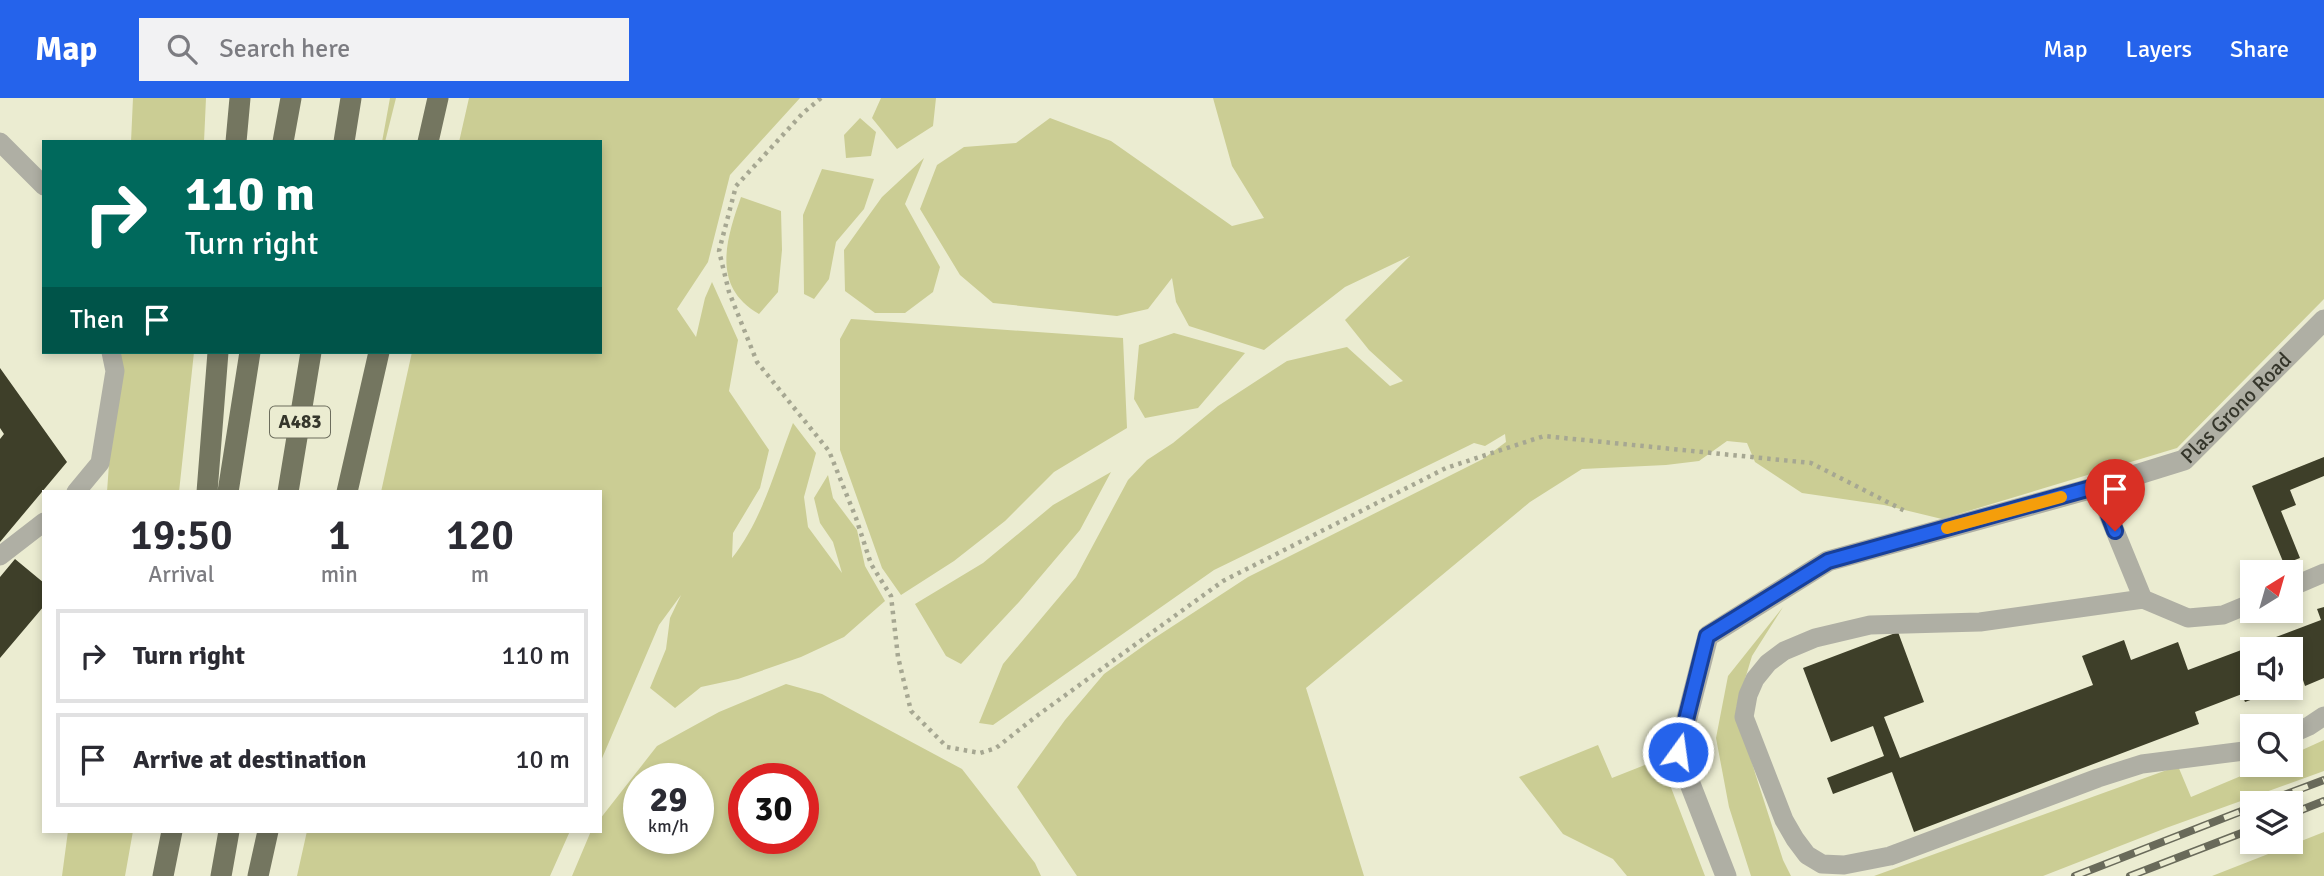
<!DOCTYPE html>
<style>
:root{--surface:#fff;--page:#f2f2f3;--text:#2b2b33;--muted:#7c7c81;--line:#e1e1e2;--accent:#2563eb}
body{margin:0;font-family:Signika,sans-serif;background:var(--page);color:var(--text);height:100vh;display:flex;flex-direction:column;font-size:26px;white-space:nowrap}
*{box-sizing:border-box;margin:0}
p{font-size:23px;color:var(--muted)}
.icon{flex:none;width:38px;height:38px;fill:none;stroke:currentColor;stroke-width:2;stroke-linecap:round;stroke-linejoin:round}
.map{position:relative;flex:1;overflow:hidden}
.sheet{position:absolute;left:42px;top:392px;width:560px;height:343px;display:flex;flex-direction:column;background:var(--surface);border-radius:0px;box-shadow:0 4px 10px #0003}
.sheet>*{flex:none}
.banner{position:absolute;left:42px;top:42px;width:560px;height:214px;border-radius:0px;box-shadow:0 4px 10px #0003;background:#00695c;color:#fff;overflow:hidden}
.needle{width:46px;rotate:37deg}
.controls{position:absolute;left:2240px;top:462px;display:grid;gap:14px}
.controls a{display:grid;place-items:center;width:63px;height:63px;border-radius:0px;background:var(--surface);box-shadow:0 4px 10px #0003;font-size:35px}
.speed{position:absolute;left:623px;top:665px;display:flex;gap:14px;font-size:35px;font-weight:700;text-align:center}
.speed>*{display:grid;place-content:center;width:91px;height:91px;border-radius:50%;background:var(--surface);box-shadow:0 4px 10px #0003;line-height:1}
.speed small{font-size:18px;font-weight:400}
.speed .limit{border:10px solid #d22;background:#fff;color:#111}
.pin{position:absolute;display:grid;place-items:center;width:60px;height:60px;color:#fff;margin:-72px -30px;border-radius:50% 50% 50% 0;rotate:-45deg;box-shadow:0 0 7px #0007}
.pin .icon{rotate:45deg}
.me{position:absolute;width:77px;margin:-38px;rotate:14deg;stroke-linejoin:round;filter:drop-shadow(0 0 5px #0008)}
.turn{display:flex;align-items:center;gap:24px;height:147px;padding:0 28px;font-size:32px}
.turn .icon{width:91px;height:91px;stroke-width:2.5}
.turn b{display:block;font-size:49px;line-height:60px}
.then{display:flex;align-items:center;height:66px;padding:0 28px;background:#0003;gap:14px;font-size:26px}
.eta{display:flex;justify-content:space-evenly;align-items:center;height:119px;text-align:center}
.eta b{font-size:42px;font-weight:600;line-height:49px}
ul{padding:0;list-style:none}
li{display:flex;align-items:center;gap:21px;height:94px;margin:0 14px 10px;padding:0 14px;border:4px solid var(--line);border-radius:0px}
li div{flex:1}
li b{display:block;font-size:26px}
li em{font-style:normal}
header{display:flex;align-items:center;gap:42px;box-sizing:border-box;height:98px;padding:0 35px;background:var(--accent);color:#fff}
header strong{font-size:33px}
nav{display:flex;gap:38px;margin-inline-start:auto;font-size:24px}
.search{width:490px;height:63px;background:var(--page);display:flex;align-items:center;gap:18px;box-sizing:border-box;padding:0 24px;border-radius:0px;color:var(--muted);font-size:26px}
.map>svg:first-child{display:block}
</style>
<header>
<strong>Map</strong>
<div class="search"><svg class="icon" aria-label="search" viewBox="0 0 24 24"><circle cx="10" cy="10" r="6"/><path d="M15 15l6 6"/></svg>Search here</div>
<nav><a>Map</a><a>Layers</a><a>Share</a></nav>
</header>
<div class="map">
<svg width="2324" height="778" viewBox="0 0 2324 778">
<rect width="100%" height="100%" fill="#ebecd1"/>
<path fill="#cbcd94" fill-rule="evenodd" d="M133,0H206L204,44H131Z
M390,0H396L385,44H382Z
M469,0H800L730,77L708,164L677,211L696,239L705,200L712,184L738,242L729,293L769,352L760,390L733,435L732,460C762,423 776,369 793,325L816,355L804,399L808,429L842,475L833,444L820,425L814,400L828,377L833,400L857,432L865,468L885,503L844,539L801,559L738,581L701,589L675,610L650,590L666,551L670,520L681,497L659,527L600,665V394H381L412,254H600V44H459Z
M881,0H936L933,28L897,51L872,20Z
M1213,0H2324V201L2177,350L1942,421L1884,407L1802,395L1755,364L1747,345L1727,343L1699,363L1666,367L1582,371L1530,404L1306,590L1364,778H1077L1017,689L1065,622L1104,576L1153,541L1248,479L1483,361L1506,344L1505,336L1485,348L1474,345L1214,472L993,627L979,625L1003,566L1076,479L1128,382L1147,362L1173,345L1218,308L1287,263L1347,249L1390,288L1403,283L1369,252L1345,222L1410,158L1345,189L1264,252L1189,228L1176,204L1172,180L1148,211L1117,218L993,205L960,177L920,111L937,67L964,49L1016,45L1050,20L1111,43L1232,128L1264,120L1232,68Z
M860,20L876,34L871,58L846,60L844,37Z
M924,60L905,106L940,169L933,194L905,215H875L845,193L844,152L882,99Z
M822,71L874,81L864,111L836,144L829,181L814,201L804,196L803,117Z
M741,99L781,113L782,152L778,194L759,216C711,188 726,142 741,99Z
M851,221L1123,240L1127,330L1054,374L1005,423L954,463L901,497L882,470L840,352V241Z
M1174,235L1245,255L1198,310L1145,320L1134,301L1139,247Z
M117,254H194L179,394H107Z
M1111,374L1080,432L1019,504L961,566L946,558L915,506L983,465L1053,407Z
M1783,509L1752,558L1736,611L1756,678L1783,762L1791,778H1751L1729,709L1716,640L1728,578Z
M786,586L822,596L962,671L1035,765L1041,778H572L591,733H600V721L657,648L719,614ZM639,681H698V740H639ZM744,681H803V740H744Z
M2324,642V673L2166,730L2043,778H1874L2178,668L2191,699L2267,667H2291V657Z
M1598,647L1612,680L1660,661L1705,778H1627L1613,761L1563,736L1519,679Z
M68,733H133L125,778H62Z
M307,733H570L550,778H297Z
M2324,734V778H2212Z"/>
<path fill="#3e3f29" d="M0,270L67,364L0,444V341L4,336L0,330Z
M2324,359V378L2290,392L2296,407L2281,413L2300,460L2284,466L2252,388Z
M15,461L44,485V508L0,560V479Z
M2324,509V580L2305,588L2303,582L2291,587V551H2252V590H2283L2245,604L2242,596L2195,614L2199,626L1914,734L1892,674L1833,696L1827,680L1884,658L1873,628L1831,644L1803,570L1898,534L1924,604L1884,619L1900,660L2093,587L2082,558L2124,542L2131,562L2178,544L2188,572L2321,522L2317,511Z"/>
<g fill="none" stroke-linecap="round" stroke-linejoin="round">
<path stroke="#a6a792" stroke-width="4.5" stroke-dasharray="3.5 5" stroke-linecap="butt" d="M821,0L803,15L736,88L719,153L729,194L757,264L829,353L856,420L871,466L891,498L898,559L911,613L947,649L980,655L996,650L1038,617L1223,483L1446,370L1544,338L1811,365L1907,414"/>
<path stroke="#afafa4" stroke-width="19" d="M0,44L44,88
M2097,389L2143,501L1980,524L1870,527L1815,540L1784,553L1768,565L1755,581L1748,597L1744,619L1784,722L1795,741L1807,757L1822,766L1844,767L1890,758L2098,680L2142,666L2252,652
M76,394L100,365L115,273L111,254
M0,458L44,424
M2291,489L2324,475
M2143,501L2188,520L2223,517L2252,505
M2291,636L2309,628L2324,618"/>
<path stroke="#afafa4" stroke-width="21" id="s1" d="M1726,778L1678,655L1708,538L1828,463L2097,389L2184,362L2324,222"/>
<path stroke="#747660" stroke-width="21" d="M236,44L240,0
M283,44L291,0
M344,44L351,0
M428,44L438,0
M207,394L218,254
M228,394L250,254
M288,394L311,254
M347,394L379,254
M163,778L172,733
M221,778L229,733
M258,778L268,733"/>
<g stroke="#696a5a" stroke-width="8">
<path id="rail" d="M2263,705L2324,682
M2291,716L2324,703
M2075,778L2252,709
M2130,778L2252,731"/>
</g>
<use href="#rail" stroke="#ebecd1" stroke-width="5" stroke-dasharray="16" stroke-linecap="butt"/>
</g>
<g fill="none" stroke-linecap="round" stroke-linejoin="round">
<g stroke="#184099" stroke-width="18">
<path id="route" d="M1678,654L1707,538L1828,463L2098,388L2115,433"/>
</g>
<use href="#route" stroke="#2563eb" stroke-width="12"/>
<path stroke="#f59e0b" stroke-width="12" d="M1947,430L2061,399"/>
</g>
<g text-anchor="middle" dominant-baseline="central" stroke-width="7" stroke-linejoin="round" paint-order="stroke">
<rect fill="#ebecd1" stroke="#6c6d5d" stroke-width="2" x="270" y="308.5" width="60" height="31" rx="5"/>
<g font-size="19" font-weight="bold" fill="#35362b">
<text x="300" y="324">A483</text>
</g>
<g font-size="21" fill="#35362b" stroke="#ebecd1">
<text stroke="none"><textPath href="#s1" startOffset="838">Plas Grono Road</textPath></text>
</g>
</g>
</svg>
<div class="controls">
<a><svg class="needle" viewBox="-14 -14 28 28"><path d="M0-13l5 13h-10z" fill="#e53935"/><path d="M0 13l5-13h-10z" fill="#7c7c81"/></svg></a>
<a><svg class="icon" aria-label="sound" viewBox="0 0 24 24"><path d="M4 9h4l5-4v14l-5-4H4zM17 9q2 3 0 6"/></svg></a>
<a><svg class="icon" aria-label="search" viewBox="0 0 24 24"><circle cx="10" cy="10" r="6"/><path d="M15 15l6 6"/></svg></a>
<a><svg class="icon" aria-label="layers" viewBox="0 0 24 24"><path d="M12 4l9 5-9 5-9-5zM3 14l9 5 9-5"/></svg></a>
</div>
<div class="speed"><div>29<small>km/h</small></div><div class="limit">30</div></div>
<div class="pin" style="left:2115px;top:433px;background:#d93025"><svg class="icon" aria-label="arrive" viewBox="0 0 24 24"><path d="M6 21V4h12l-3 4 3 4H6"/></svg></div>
<svg class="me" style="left:1678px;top:654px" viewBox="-20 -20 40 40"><circle r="17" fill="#2563eb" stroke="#fff" stroke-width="3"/><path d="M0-11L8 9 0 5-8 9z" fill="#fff"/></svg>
<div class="banner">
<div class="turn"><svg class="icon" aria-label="right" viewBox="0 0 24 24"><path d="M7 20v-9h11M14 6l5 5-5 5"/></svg><div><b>110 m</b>Turn right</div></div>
<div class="then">Then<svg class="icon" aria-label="arrive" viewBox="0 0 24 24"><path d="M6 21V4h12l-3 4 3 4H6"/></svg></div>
</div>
<section class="sheet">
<div class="eta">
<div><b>19:50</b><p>Arrival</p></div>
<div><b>1</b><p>min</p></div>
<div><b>120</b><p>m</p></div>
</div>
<ul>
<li><svg class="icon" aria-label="right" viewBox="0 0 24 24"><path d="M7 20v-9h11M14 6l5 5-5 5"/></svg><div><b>Turn right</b></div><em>110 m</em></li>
<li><svg class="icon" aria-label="arrive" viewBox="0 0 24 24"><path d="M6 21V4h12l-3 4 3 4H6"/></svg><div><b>Arrive at destination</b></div><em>10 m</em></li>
</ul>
</section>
</div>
